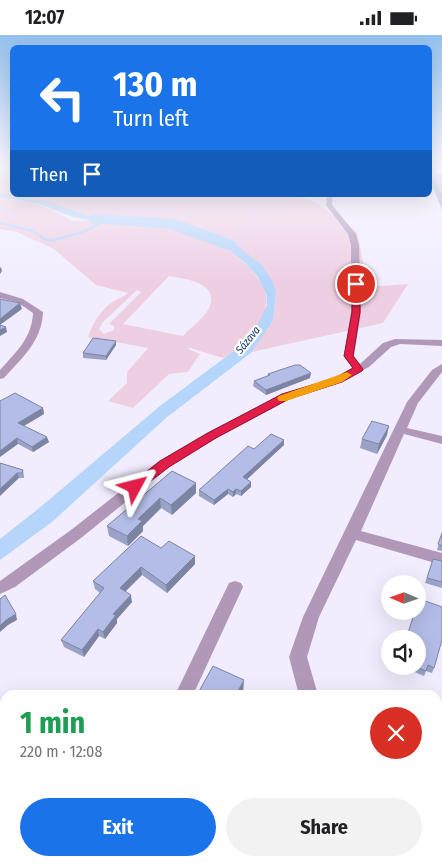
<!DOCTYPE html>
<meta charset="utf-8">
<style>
:root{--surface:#fff;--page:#f2f2f2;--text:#202124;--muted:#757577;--accent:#1a73e8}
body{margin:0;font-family:"Fira Sans Condensed",sans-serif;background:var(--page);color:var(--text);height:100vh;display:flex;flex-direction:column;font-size:19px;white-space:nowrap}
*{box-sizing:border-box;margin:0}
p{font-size:16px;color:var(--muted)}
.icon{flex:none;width:28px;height:28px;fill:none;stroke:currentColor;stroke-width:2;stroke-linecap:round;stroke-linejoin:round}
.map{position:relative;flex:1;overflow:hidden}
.drawer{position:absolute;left:0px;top:655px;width:442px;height:176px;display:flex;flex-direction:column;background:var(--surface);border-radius:15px 15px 0 0;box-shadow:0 5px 20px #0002}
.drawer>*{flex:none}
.banner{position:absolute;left:10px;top:10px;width:422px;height:152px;border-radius:8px;box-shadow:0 5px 20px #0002;background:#1a73e8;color:#fff;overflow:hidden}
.needle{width:32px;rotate:272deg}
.controls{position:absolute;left:381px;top:540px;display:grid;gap:10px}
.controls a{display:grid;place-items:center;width:45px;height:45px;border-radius:50%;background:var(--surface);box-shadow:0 5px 20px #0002;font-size:25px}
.pin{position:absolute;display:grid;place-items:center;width:42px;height:42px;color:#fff;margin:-21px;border:2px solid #fff;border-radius:50%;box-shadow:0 1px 5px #0007}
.me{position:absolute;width:55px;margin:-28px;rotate:52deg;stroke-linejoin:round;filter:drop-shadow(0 0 4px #0008)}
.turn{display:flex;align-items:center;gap:18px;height:105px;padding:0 20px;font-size:22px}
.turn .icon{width:65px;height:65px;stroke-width:2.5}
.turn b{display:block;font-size:35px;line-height:42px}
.then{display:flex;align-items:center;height:48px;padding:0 20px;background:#0003;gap:10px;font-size:19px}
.round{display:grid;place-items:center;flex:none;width:52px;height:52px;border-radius:26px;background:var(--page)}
.summary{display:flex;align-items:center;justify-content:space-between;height:85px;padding:0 20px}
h1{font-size:30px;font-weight:700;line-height:38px;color:#1e9e55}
.primary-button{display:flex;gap:10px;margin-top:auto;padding:10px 20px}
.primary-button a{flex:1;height:58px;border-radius:30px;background:var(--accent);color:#fff;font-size:20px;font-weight:700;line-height:58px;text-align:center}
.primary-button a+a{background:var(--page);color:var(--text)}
.status{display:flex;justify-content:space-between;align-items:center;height:35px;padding:0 25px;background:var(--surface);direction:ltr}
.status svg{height:14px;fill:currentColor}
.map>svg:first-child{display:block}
</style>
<div class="status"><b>12:07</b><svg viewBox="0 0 49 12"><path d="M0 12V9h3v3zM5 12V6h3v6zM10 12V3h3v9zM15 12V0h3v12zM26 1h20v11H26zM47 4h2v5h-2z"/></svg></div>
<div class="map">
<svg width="442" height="831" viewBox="0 0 442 831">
<rect width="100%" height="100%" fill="#f1edfe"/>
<path fill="#eecfe2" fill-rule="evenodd" d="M0,130H12V160H293L315,167L357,197L368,252L408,249L383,288L252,317L273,286L276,258L236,210L183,188L86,180L49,166L0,159Z
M0,164L22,165L43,171L72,186L109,185L82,197C93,196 100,189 111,187C129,184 153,185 172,188C203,194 258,228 266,260C270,273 256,295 248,305C242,312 232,318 223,323L190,313L188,314L200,319L188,337L169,339L133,373L108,366L127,348V337L148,313L88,302C93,288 101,274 114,266C119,263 124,262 128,258L96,250L54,214L17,197L0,194ZM169,241C186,244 222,248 208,275C203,284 190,293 183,301L123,289ZM137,255L141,257L109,289L114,291V295L104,299L99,294L102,288Z"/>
<path fill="#b6d5fa" d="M0,159L49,166L86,180L183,188L236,210L262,230L274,249L276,258L273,286L252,317L166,383L52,487L0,525V504L38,474L160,371L235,315L248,305L260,285L267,270V261L258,242L243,226L225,212L185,191L170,188L89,185L73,182L42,170L22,165L0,163Z"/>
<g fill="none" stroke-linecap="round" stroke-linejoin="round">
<path stroke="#b6d5fa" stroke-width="2.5" d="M0,188L33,196L46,205H54L83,197L108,185"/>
<path fill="#b6d5fa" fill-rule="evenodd" d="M97,179L174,184L234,205L236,209L234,213L227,215L171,194L91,188L88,184L91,180Z"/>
<path fill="#b198b9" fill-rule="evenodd" d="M327,160H333L332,170L356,199L359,210L361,277L354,321L360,329L383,308L395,304L442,305V311L400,309L391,312L369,332L342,347L290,364L216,403L169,432L81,503L15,552L0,559V546L71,495L159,426L208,397L282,360L334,343L352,333L344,321L351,277V210L348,199L326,170Z
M0,257L23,264L43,277C42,306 22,323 4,343L0,344V335C16,317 32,303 33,278L17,267L0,263Z
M442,329V337L418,368L407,393L442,401V409L404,399L361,496L442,518V530L356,505L319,582L307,622L318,660H299L289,622L303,582L407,367L432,335Z
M235,546L241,548L243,552L193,660H175L229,548Z
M438,731L442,733V753L438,751Z
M80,826H103L101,831H78Z"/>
</g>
<path fill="#9aa3c7" d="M430,130L437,140H442V175L433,153H430Z
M116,310L106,325L83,323V318Z
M268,339L310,343L266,360L253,351L254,346L268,341Z
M0,366L43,373L44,379L23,391L49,407L33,417L18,409Z
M387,400L377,419L360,413L362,404Z
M284,410L247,444L251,452L241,461L236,459L233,462L228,459L214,470L199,461V455L254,414Z
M0,428L23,435L24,441V443H19Z
M172,436L196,448V458L172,480L161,473L143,491V496L128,511L109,501L107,491Z
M442,498V516L437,515Z
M161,513L195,521V529L167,558L142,540L125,556L132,567L117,584V588L105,604L99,601L84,622L64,612L61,605L100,558L95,554L93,546Z
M433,524L442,526V553L425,548Z
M418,604L434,633L432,638L426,636L424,641L403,632V631H418Z
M438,678L442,680V720L438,718Z
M5,735V766L0,764V742Z
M442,760V781L438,778V775Z"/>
<path fill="#7d84a2" d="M1,232L2,236L0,239V233Z
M20,268L22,274L0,290V284Z
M6,292L7,297L0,301V295Z
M116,306V310L106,325V321Z
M311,338L310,343L266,360V355Z
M43,373L44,379L19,394L18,388Z
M389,391L387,400L377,419L379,409Z
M47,402L49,407L33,417L32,412Z
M17,403L18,409L0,422V416Z
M284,405V410L243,448V442Z
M17,438L19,443L0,461V454Z
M251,447V452L241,461V456Z
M196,448V458L172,480L171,470Z
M228,454V459L214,470V465Z
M236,454V459L233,462V457Z
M160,463L161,473L143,491V496L128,511L127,501L138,484Z
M195,521V529L167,558L166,550Z
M141,532L142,540L121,561L120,553Z
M131,560L132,567L117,584V588L105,604L103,597L113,579Z
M16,579L17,585L8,590L0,597V591L6,585Z
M98,594L99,601L84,622L82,615Z
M244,645L243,659V660H237V658Z
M153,826H158L156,831H150Z"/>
<path fill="#b3bde7" stroke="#7d84a2" d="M430,130H432L437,140H442V162L434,145H430Z
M0,264L20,268L0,284Z
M0,290L6,292L0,295Z
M93,303L116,306L106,321L83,318Z
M295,330H300L311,338L266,355L254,346L270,340L268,339Z
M15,358L43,373L18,388L47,402L32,412L17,403L0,416V366Z
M372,386L389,391L379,409L362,404Z
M271,399L284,405L243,442L251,447L241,456L236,454L233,457L228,454L214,465L199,455L248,411L254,414Z
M0,428L23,435L22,438H17L0,454Z
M172,436L196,448L171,470L160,463L138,484L142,486L127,501L107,491Z
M442,498V511L438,509Z
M141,501L161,513L169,506L195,521L166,550L141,532L120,553L131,560L113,579L116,580L103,597L98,594L82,615L61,605L104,553L93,546Z
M433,524L442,526V547L427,543Z
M5,560L16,579L6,585L0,591V564Z
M420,564L442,572V605L434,633L428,630L426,636L414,631H418V604H406L415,576H418V570Z
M213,631L244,645L237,658L240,660H197Z
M438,678L442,680V714L438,713Z
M5,735V763L0,760V742Z
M108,826H153L150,831H105Z
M329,826H380L379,831H328Z"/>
<linearGradient id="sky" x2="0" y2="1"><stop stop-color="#94c1ef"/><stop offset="0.53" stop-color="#f9f7ff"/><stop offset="1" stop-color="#f9f7ff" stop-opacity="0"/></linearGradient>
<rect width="442" height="247" fill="url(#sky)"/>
<path fill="#e11d48" stroke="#92132f" d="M356,246L360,249V277L353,321L363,334L362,336L342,347L289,364L216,403L169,432L139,455H131L129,452L131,449L160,426L208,398L282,359L335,343L353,333L344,321L352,277V249Z"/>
<path fill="#f59e0b" d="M347,337L352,340L342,347L286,366H279L277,363L279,361Z"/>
<g text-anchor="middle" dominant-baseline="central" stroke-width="4.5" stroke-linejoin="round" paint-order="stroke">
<g font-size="11" font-style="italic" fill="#05325e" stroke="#fdfdfd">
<text transform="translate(248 305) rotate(-51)">Sázava</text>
</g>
</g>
</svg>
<div class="controls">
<a><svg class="needle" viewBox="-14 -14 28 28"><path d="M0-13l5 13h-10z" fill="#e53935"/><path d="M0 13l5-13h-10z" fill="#757577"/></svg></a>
<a><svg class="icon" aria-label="sound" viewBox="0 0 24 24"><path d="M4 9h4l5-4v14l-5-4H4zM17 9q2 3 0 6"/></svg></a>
</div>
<div class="pin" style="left:356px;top:249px;background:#d93025"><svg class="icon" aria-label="arrive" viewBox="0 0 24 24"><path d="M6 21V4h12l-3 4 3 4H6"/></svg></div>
<svg class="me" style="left:135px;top:452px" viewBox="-20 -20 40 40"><path d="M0-17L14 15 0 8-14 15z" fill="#e11d48" stroke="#fff" stroke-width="4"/></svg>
<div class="banner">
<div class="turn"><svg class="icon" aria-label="left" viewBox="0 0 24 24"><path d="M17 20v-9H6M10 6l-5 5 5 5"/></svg><div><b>130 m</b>Turn left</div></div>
<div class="then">Then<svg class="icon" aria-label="arrive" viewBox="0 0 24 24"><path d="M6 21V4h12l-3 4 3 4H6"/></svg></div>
</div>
<section class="drawer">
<div class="summary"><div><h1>1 min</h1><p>220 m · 12:08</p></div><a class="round" style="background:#d93025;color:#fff"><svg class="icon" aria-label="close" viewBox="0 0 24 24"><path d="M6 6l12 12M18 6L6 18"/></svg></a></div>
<div class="primary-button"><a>Exit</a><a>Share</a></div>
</section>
</div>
